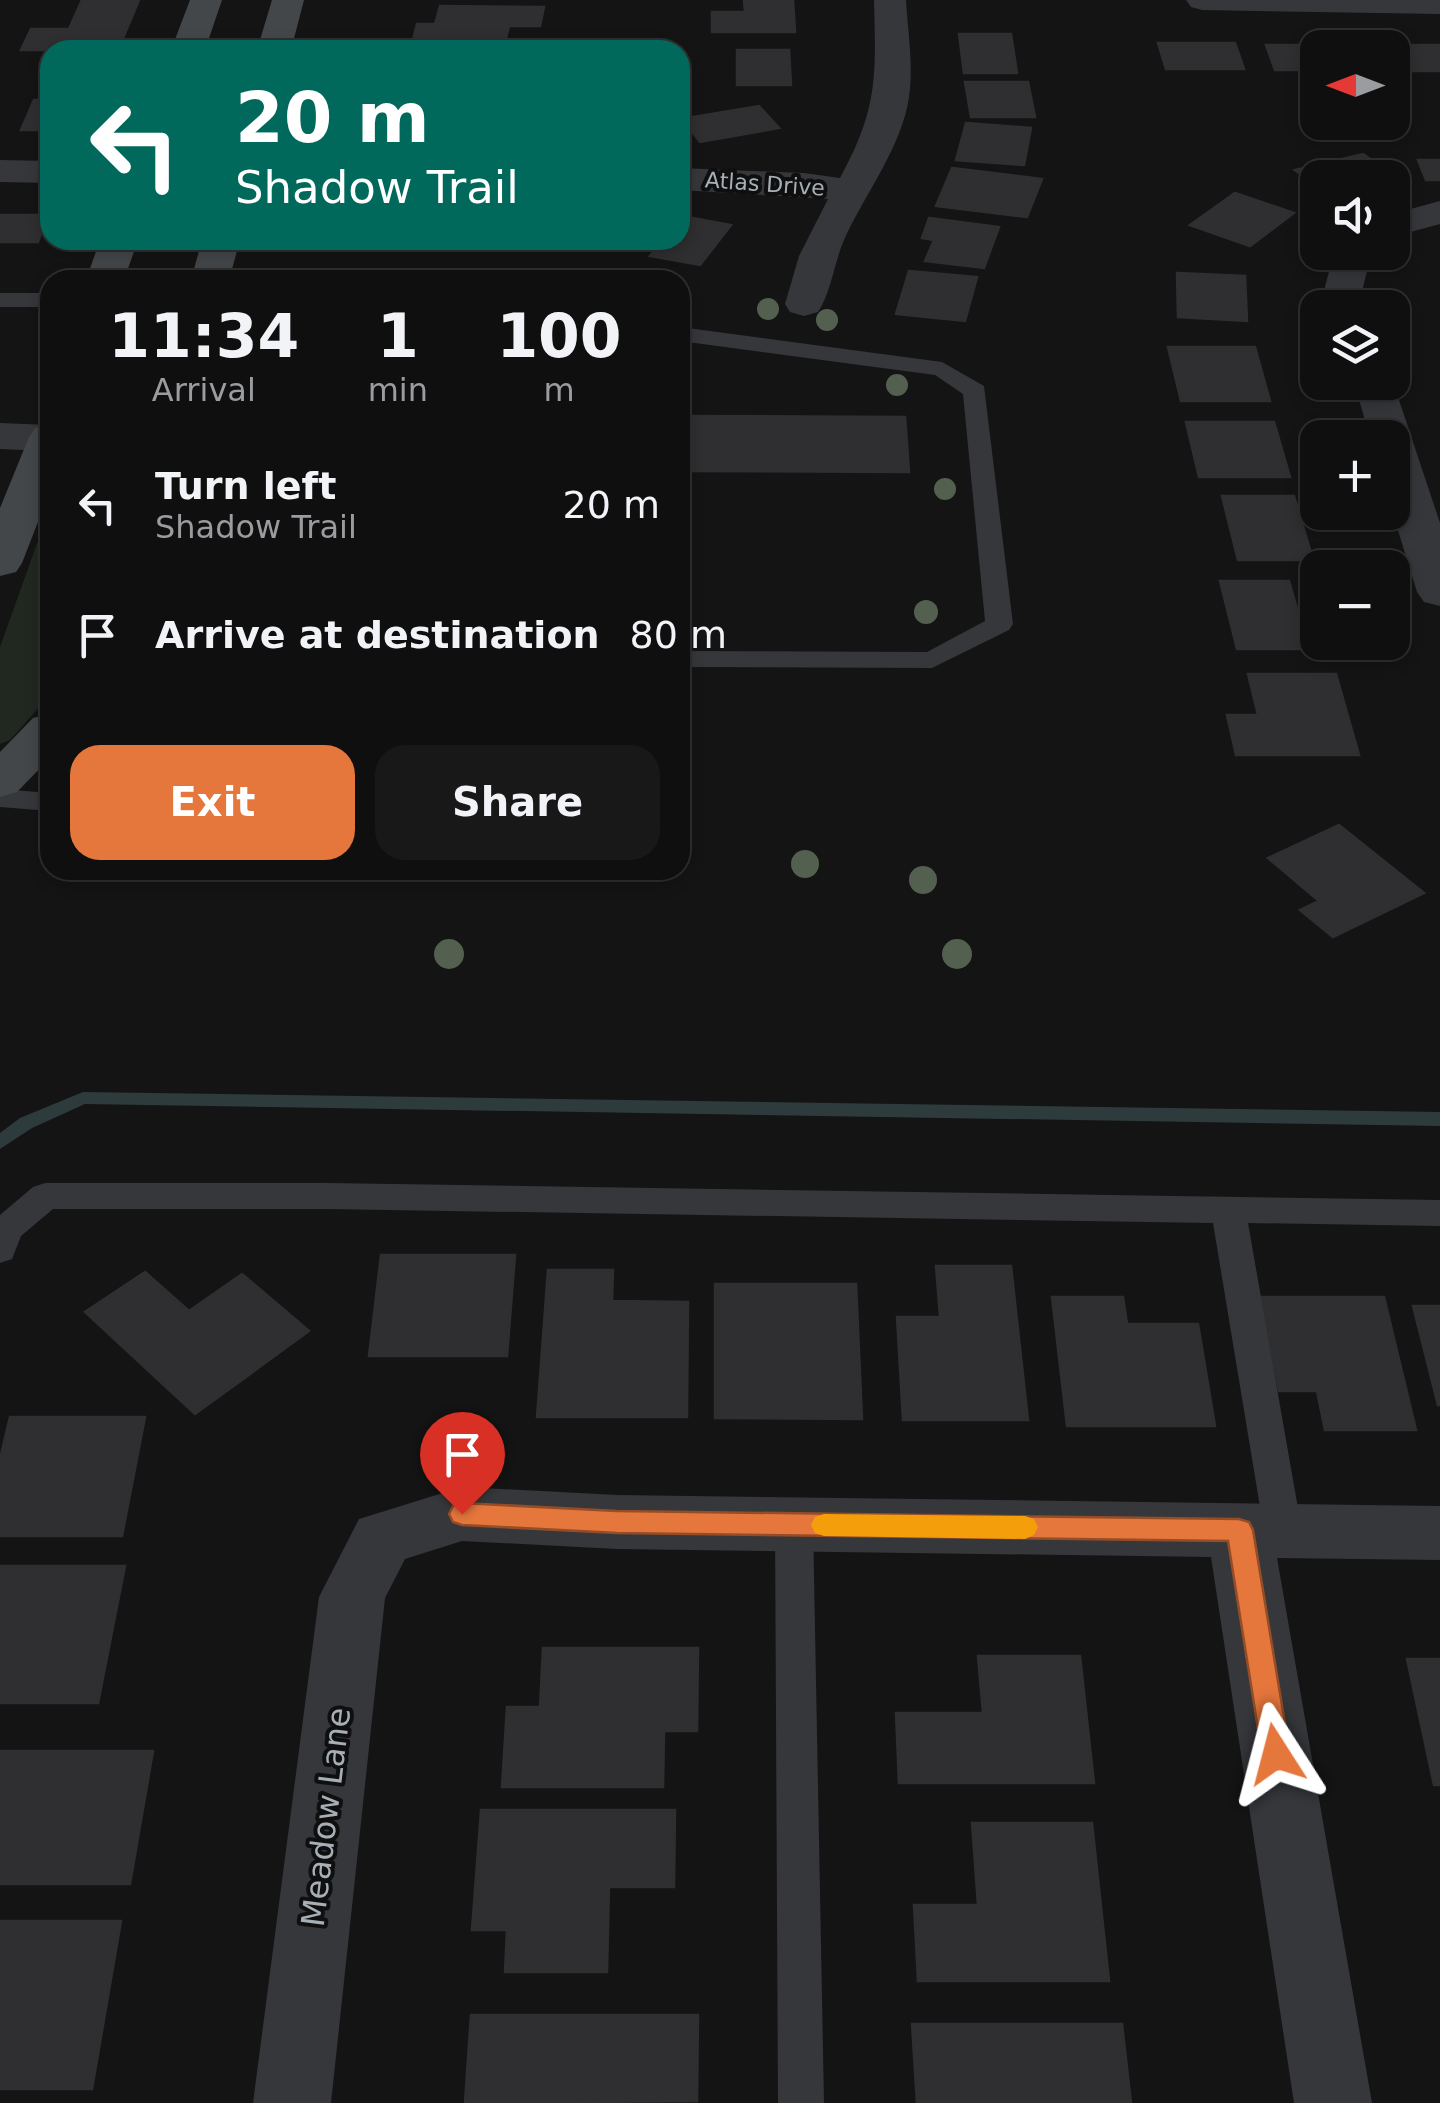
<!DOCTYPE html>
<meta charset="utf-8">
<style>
:root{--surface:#0f0f10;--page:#181819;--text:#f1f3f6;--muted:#9b9c9f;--line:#2f2f30;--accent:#e5763c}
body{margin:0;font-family:"DejaVu Sans",sans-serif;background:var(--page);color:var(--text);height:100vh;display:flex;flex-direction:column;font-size:38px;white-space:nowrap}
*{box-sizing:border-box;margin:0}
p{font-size:32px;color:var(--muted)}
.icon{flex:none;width:55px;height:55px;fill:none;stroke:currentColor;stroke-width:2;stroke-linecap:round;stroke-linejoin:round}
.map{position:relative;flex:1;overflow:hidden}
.side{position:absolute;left:40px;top:270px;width:650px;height:610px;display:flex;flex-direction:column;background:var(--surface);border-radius:30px;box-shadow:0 5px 15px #0003,0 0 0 2px var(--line)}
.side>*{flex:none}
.top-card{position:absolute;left:40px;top:40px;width:650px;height:210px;border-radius:30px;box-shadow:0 5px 15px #0003,0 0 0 2px var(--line);background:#00695c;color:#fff;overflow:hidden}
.needle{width:65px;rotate:270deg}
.buttons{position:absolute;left:1300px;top:30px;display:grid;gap:20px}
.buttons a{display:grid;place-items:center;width:110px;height:110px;border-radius:20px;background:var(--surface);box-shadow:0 5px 15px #0003,0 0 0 2px var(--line);font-size:50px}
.pin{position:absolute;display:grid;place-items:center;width:85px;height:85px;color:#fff;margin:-102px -42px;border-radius:50% 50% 50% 0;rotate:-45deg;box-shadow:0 0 10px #0007}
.pin .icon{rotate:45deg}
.me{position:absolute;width:110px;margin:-55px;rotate:351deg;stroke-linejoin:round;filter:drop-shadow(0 0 8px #0008)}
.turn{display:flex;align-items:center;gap:35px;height:210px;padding:0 30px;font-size:45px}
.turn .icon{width:130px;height:130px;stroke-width:2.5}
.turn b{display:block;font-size:70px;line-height:85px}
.eta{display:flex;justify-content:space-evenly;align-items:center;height:170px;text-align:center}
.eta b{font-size:60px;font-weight:600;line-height:70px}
.button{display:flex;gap:20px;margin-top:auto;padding:20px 30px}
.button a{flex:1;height:115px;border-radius:30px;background:var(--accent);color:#fff;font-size:40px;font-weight:600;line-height:115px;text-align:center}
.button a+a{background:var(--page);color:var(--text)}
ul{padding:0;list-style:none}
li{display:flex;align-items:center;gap:30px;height:130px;padding:0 30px}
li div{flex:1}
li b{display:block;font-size:38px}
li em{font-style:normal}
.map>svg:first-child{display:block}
</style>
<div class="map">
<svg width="1440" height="2103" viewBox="0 0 1440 2103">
<rect width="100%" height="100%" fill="#141415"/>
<path fill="#212820" d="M50,507V615L42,664V704L10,740L0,744V647Z"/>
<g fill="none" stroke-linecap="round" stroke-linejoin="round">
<path fill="#2e3b3d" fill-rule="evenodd" d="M83,1092L1440,1112V1126L85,1104L32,1128L0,1149V1133L20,1118Z"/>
</g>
<path fill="#2f2f31" stroke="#2e2f31" stroke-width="2.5" d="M82,0H139L118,50H21L31,29H69Z
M744,0H793L795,32H712V12H745Z
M440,6L544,7L540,26H509L506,38H439L436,48H411L417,24H435Z
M959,34H1011L1017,73H964Z
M1158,43H1235L1244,69H1166Z
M1266,45H1343L1344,48H1318V70H1275Z
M1383,45H1440V71H1394L1392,48Z
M737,50H789L791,85H737Z
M965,82H1028L1035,117H971Z
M34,100H50V130H21Z
M759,106L779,128L700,142L682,119Z
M966,123L1031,128L1024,165L956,160Z
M1363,154L1400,180L1318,178V186L1295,170Z
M1418,160H1440V180H1426Z
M952,168L1042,179L1027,217L936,206Z
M1235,193L1294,213L1250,246L1190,225Z
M0,215H48L38,242H0Z
M682,216L731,225L700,265L650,256L663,240H680Z
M929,218L999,227L984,268L925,261L934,240L922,238Z
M909,271L977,277L965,321L896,314Z
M1177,273L1245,276L1247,321L1178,317Z
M1168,347H1255L1270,401H1181Z
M680,416L905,417L909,472L680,471Z
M1186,422H1274L1290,477H1199Z
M1222,496H1294L1313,560H1238Z
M1220,581H1289L1300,619H1318V642H1334L1336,649H1237Z
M1248,674H1336L1359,755H1236L1227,715H1258Z
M1339,825L1424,893L1333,937L1300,910L1319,901L1268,858Z
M381,1255H515L507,1356H369Z
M936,1266H1011L1028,1420H903L897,1317H940Z
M548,1270H613L612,1301L688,1302L687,1417H537Z
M145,1272L189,1311L242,1274L309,1331L195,1414L85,1312Z
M715,1284H856L862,1419L715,1418Z
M1052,1297H1123L1127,1324H1198L1215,1426H1067Z
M1261,1297H1384L1416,1430H1325L1317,1391H1279Z
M1413,1306H1440V1405H1438Z
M10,1417H145L122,1536H0V1459Z
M0,1566H125L98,1703H0Z
M543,1648H698L697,1731H664L663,1787H502L507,1707H540Z
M978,1656H1080L1094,1783H899L896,1713H983Z
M1407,1659H1440V1785H1434Z
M0,1751H153L130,1884H0Z
M481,1810H675L674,1887H609L607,1972H505L507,1930H472Z
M972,1823H1092L1109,1981H918L914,1905H978Z
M0,1921H121L92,2089H0Z
M471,2015H698L697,2101L465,2103Z
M912,2024H1122L1131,2103H917Z"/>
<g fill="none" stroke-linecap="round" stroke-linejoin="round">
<path fill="#35373a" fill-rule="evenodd" d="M0,293H50V307H0Z
M680,327L942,362L984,386L1013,624L1009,630L932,668L680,667V651L927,652L985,621L963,394L935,375L680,341Z
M0,789L50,793V811L0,807Z
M45,1183H327L1440,1200V1226L1248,1223L1302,1531L1297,1542L1283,1547L1269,1542L1264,1531L1213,1223L327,1209H53L21,1236L12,1259L0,1263V1215L33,1187Z
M794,1508L808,1513L813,1524L824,2103H778L775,1524L780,1513Z"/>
<path fill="#35373a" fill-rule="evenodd" d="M874,0H906C908,35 915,73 907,108C896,155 864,196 844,240C834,263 831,293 818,312L804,316L790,312L785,304L799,256L828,199L680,190V168L804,173L840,178C878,109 876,77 874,0Z
M1186,0H1440V14L1202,10L1191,7Z
M0,160L50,161V183L0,182Z
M1440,201V224L1392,237V214Z
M1334,252H1372L1363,287L1369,308H1330L1325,287Z
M1392,379L1440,523V606L1424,602L1417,592L1392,511V438H1370L1354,382H1392Z
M0,423L50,425V451L0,449Z
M462,1487L617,1495L1440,1506V1560L1277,1558L1372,2103H1294L1211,1557L617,1549L462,1541L405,1559L385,1598L331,2103H253L319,1597L359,1519Z"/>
<path fill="#43474a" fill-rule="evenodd" d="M190,0H222L205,50H171Z
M272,0H304L291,50H257Z
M100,240H138L124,280H86Z
M202,240H240L229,280H191Z
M50,424V491L22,563L16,572L0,576V508L29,437L35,428Z
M50,714V758L17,792L0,797V752L33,718Z"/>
</g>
<g fill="#53604f">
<circle cx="768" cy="309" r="11"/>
<circle cx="827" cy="320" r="11"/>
<circle cx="897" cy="385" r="11"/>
<circle cx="945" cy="489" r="11"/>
<circle cx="926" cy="612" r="12"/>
<circle cx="805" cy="864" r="14"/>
<circle cx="923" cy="880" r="14"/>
<circle cx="449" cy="954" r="15"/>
<circle cx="957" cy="954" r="15"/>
</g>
<path fill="#e5763c" stroke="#954d27" stroke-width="2.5" d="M462,1503L617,1511L1239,1519L1249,1522L1253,1530L1290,1754L1286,1763L1276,1767L1266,1763L1262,1754L1228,1541L617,1533L462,1525L453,1522L449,1514L453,1506Z"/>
<path fill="#f59e0b" d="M824,1514L1025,1516L1034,1519L1038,1527L1034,1535L1025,1539L824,1536L815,1533L811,1525L815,1517Z"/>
<g text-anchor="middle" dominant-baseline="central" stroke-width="8" stroke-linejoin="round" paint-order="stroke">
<g font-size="22" fill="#a6afb5" stroke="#0f0f10">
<text transform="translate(765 184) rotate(4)">Atlas Drive</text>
</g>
<g font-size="32" fill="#a6afb5" stroke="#0f0f10">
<text transform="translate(326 1817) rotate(-83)">Meadow Lane</text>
</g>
</g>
</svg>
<div class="buttons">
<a><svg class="needle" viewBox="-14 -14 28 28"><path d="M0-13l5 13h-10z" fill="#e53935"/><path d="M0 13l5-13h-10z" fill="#9b9c9f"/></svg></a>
<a><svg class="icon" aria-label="sound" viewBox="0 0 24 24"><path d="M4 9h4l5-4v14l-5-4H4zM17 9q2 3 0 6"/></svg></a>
<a><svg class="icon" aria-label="layers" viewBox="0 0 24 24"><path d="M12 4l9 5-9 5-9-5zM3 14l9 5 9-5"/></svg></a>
<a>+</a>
<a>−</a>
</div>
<div class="pin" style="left:462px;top:1514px;background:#d93025"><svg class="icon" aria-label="arrive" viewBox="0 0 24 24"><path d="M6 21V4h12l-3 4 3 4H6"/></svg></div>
<svg class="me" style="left:1276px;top:1754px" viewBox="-20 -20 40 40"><path d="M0-17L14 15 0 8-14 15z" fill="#e5763c" stroke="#fff" stroke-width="4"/></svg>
<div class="top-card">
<div class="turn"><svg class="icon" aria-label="left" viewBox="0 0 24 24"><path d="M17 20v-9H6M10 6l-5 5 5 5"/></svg><div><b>20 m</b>Shadow Trail</div></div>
</div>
<section class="side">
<div class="eta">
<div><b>11:34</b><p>Arrival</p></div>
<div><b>1</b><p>min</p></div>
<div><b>100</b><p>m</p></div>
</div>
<ul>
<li><svg class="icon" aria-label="left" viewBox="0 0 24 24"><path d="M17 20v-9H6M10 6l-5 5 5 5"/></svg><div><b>Turn left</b><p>Shadow Trail</p></div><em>20 m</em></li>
<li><svg class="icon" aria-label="arrive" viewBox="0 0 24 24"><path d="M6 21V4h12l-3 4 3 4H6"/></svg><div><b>Arrive at destination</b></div><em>80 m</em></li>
</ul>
<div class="button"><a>Exit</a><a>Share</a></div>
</section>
</div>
